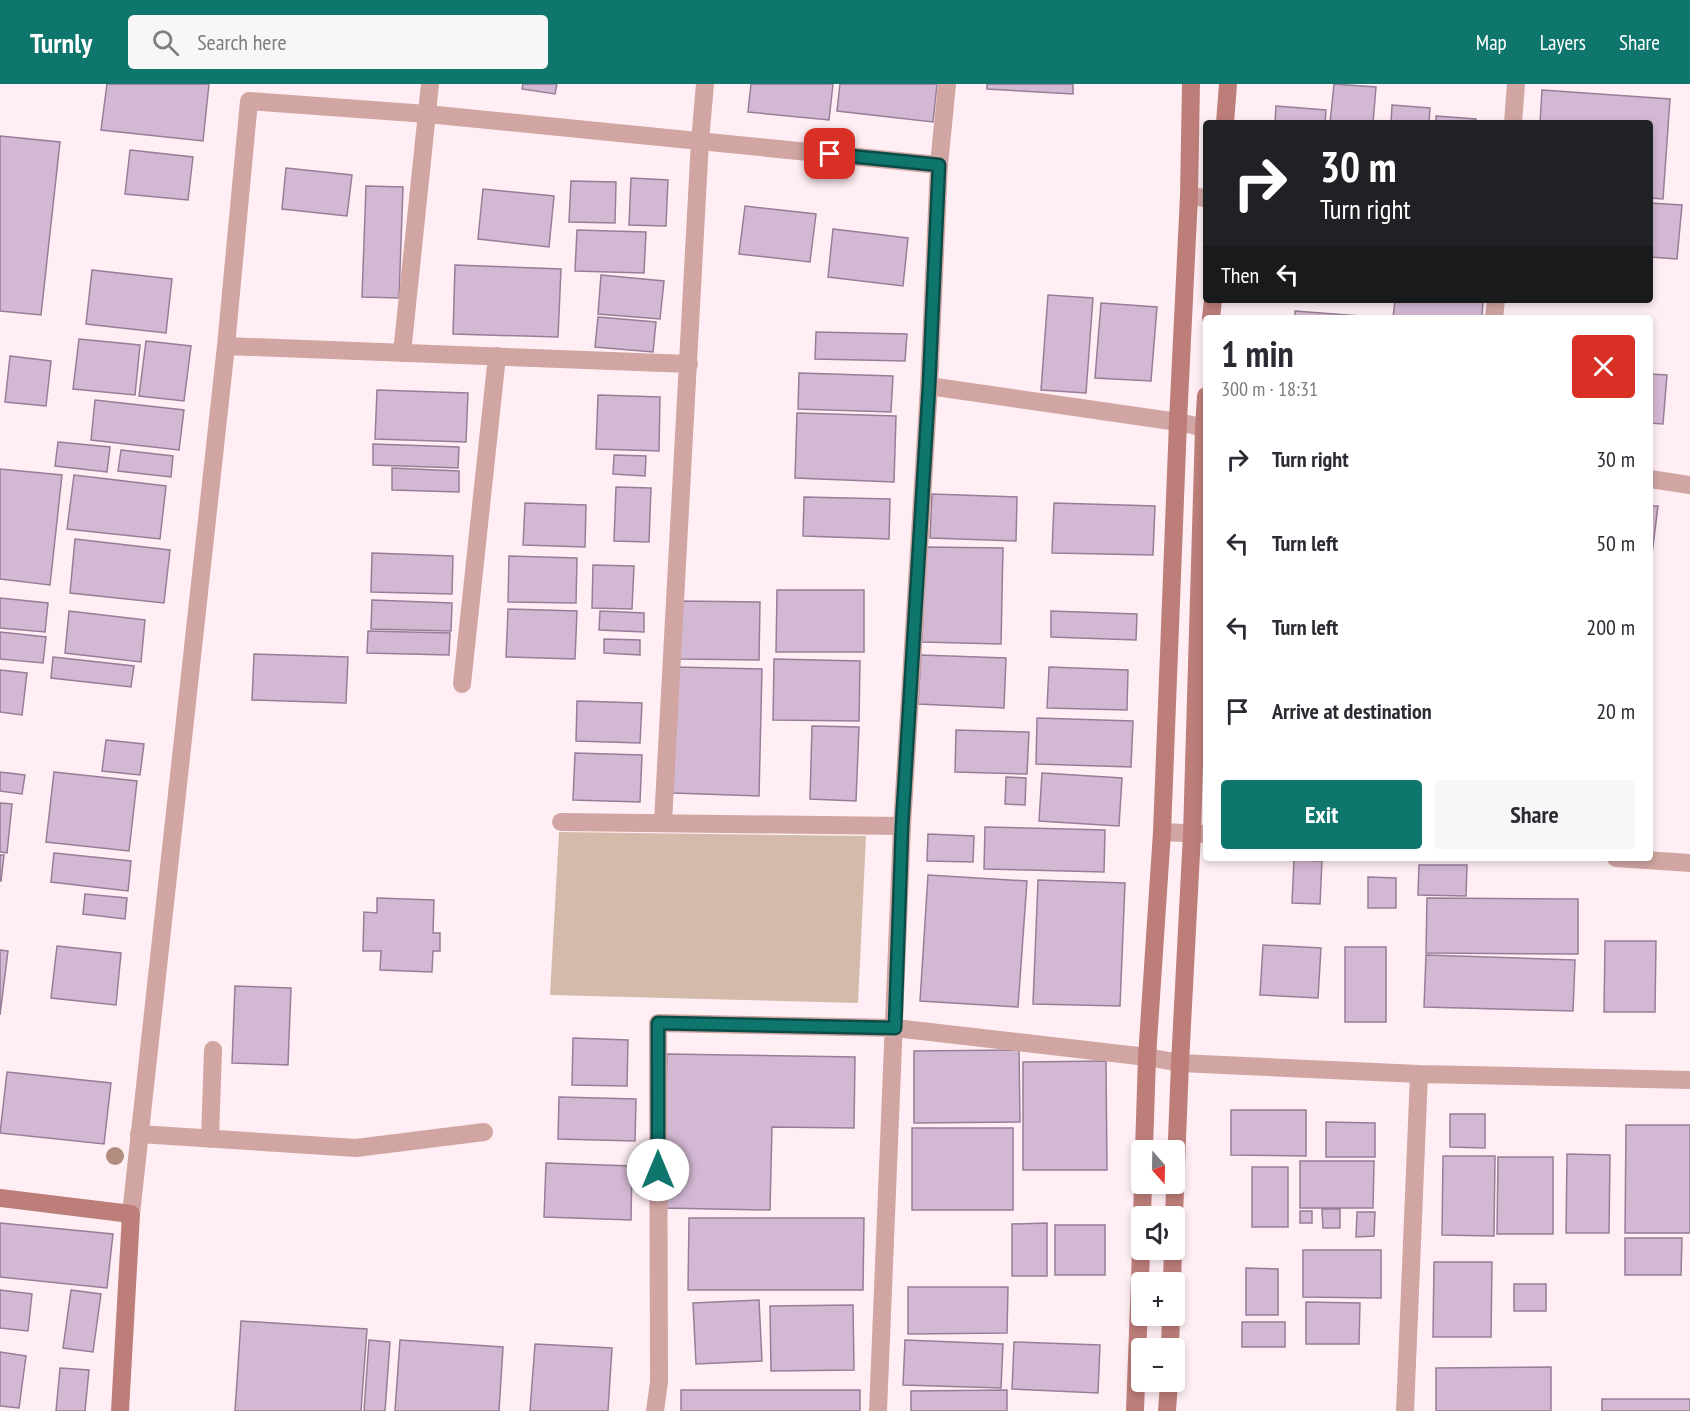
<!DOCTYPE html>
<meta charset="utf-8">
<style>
:root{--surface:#fff;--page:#f7f7f7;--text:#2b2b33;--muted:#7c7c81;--accent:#0f766e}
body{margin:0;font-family:"PT Sans Narrow",sans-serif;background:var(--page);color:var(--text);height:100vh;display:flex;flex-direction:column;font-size:22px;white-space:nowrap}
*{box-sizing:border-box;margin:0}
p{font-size:20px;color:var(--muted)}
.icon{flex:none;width:33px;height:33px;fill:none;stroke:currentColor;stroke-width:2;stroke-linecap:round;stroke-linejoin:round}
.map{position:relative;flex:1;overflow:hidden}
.drawer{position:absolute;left:1203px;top:231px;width:450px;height:546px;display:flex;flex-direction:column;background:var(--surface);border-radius:6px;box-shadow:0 3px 9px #0003}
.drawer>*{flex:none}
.guide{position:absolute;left:1203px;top:36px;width:450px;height:183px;border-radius:6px;box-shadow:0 3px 9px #0003;background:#202124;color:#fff;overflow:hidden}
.needle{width:39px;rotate:160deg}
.buttons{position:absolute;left:1131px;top:1056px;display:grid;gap:12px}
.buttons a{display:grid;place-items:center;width:54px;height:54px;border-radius:6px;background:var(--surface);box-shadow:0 3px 9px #0003;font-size:30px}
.pin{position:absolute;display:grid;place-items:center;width:51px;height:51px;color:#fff;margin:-26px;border-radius:12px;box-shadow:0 3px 9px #0006}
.me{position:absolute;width:66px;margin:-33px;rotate:0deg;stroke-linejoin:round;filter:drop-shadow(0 0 4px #0008)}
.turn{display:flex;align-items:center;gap:21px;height:126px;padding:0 18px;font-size:27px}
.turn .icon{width:78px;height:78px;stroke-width:2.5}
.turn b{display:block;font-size:42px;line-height:51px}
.then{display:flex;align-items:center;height:57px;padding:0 18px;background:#0003;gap:12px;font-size:22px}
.round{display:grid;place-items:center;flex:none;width:63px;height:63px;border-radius:6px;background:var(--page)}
.summary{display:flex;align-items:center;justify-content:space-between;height:102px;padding:0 18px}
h1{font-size:36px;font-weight:800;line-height:45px}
.primary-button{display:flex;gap:12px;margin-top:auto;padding:12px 18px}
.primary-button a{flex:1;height:69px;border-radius:6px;background:var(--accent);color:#fff;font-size:24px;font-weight:800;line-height:69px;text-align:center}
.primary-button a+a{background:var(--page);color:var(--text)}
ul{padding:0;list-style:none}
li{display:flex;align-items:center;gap:18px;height:84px;padding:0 18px}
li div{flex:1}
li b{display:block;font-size:22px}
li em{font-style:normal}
header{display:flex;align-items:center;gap:36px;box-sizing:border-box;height:84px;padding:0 30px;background:var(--accent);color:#fff}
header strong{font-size:28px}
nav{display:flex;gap:33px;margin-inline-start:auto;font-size:21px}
.search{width:420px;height:54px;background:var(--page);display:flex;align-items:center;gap:15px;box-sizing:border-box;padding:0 21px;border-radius:6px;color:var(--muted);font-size:22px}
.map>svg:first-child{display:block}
</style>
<header>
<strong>Turnly</strong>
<div class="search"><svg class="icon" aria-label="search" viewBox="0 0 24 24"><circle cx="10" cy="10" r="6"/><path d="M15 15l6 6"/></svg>Search here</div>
<nav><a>Map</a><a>Layers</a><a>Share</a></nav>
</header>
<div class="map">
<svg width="1690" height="1327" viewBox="0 0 1690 1327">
<rect width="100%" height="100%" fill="#ffeff4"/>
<path fill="#d3baab" d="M559,748L866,752L858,919L550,911Z"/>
<path fill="#d3b8d3" stroke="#977e97" stroke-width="1.5" d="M107,0H209L203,57L101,46Z
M523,0H557L555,10L522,5Z
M751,0H833L829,36L748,28Z
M840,0H937L933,38L837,27Z
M987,0H1073V10L987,5Z
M1334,0L1376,3L1373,39H1330Z
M1542,6L1670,15L1663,115L1650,114V39H1540Z
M1392,21L1430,24L1429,39H1391Z
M1276,22L1326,26L1325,39H1275Z
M1436,32L1476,35V39H1436Z
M0,52L60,58L41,231L0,227Z
M130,66L193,73L188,116L125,110Z
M286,84L352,91L347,132L282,125Z
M631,94L668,96L666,142L629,141Z
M571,97L616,98L615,139L569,138Z
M366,102L403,103L399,214L362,213Z
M483,105L554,112L549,163L478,155Z
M1650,119L1682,121L1677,175L1650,173Z
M745,122L816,130L810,178L739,170Z
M833,145L908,154L903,202L828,193Z
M577,146L646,148L644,189L575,187Z
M455,181L561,185L558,253L453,250Z
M92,186L172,195L166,249L86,240Z
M601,191L664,197L660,235L598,230Z
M1048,211L1093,214L1086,309L1041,306Z
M1395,216H1483L1482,234H1393Z
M1101,219L1157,223L1151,297L1095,294Z
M1295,227L1360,232V234H1295Z
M598,233L656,238L653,268L595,263Z
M816,248L907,250L905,277L815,275Z
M79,255L140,261L135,311L73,305Z
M146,257L191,262L184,317L139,312Z
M10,272L51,277L46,322L5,318Z
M799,289L893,292L891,328L798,325Z
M1650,290L1667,291L1663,340L1650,339Z
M377,306L468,309L466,358L375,355Z
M598,311L660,313L659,367L596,365Z
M95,316L184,326L179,366L91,356Z
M797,329L896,332L894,398L795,394Z
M58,358L110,363L107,388L55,382Z
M373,360L459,363L458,384L373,381Z
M121,366L173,372L171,393L118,387Z
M614,371L646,372L645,392L613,390Z
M392,384L459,387V408L392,406Z
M0,385L62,391L50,501L0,495Z
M74,391L166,402L160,455L67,445Z
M616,403L651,404L649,458L614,457Z
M932,410L1017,413L1016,457L930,454Z
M804,413L890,415L889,455L803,452Z
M525,419L586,421L585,463L523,461Z
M1054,419L1155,422L1153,471L1052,469Z
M1650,422H1658L1652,470H1650Z
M75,455L170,466L164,519L70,509Z
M925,463L1003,464L1001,560L922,558Z
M372,469L453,472L452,510L371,508Z
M509,472L577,474L576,519L508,518Z
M593,481L634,482L632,525L592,524Z
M777,506H864V568H776Z
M0,514L48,519L45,548L0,544Z
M372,516L452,519L451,547L371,545Z
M681,517L760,518L759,576L680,575Z
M508,525L577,527L575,575L506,573Z
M69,527L145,536L141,578L65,569Z
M600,527L644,529V548L599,546Z
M1051,527L1137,530L1136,556L1051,553Z
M368,547L450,549L449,571L367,569Z
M0,548L46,553L43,579L0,575Z
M604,555L640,556V571L604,569Z
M254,570L348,573L346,619L252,616Z
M921,571L1006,574L1004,624L918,620Z
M53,573L134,582L131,603L51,594Z
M774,575L860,577L859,637L773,636Z
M676,583L762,585L759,712L673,709Z
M1049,583L1128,586L1127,626L1047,624Z
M0,586L27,589L22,631L0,628Z
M577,617L642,619L640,659L576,657Z
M1037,634L1133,637L1131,683L1036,680Z
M812,642L859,643L856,717L810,715Z
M956,646L1029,648L1027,690L955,688Z
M106,656L144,660L140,691L102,687Z
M575,669L642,671L640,718L573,716Z
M0,688L25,691L22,710L0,707Z
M54,688L137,697L129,767L46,758Z
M1042,689L1122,694L1119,742L1039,737Z
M1006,693L1026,694L1025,721L1005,720Z
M0,719L12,720L7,769L0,768Z
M985,743L1105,746L1104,788L984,785Z
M928,750L974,752L973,778L927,777Z
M54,769L131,777L128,807L51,798Z
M0,771H4L1,797H0Z
M1294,776L1322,777L1320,820L1292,819Z
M1419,781H1467L1466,812L1418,811Z
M928,791L1027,797L1018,923L920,917Z
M1368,793L1396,794V824H1368Z
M1038,796L1125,799L1120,922L1033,920Z
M85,810L127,814L125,835L83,830Z
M377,814L434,816L433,849H440V867H433L432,888L380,886L381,867H363L364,828L377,829Z
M1427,814L1578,815V870L1426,869Z
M1605,857H1656L1655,928H1604Z
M1263,861L1321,864L1318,914L1260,911Z
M57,862L121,869L116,921L51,914Z
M1345,863H1386V938H1345Z
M0,866L8,867L0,931Z
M1426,871L1575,876L1573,927L1424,923Z
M235,902L291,904L288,981L232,979Z
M573,954L628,956L627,1002L572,1001Z
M1019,966L1020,1038L914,1039V967Z
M667,970L855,973L854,1044L772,1043L770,1126L663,1124Z
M1106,977L1107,1086H1023V978Z
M7,988L111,999L104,1060L0,1049Z
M559,1013L636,1015L635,1057L558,1055Z
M1231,1026H1306V1072L1231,1071Z
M1450,1030H1485V1064L1450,1063Z
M1326,1038L1375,1039V1073H1326Z
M1626,1041H1690V1149H1625Z
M912,1044H1013V1126H912Z
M1567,1070L1610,1071L1609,1149H1566Z
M1443,1072H1495L1494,1152L1442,1151Z
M1498,1073H1553V1150H1497Z
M1300,1077H1374L1373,1124H1300Z
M546,1079L632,1082L631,1136L544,1133Z
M1252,1083H1288V1143H1252Z
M1322,1125H1340V1144H1323Z
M1300,1127H1312V1139H1300Z
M1357,1128H1375L1374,1152L1356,1153Z
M689,1134H864L863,1206H688Z
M0,1139L113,1150L107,1204L0,1193Z
M1047,1139V1192H1012V1140Z
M1055,1141H1105V1191H1055Z
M1625,1154H1682L1681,1191H1625Z
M1303,1166H1381V1214L1303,1213Z
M1434,1178H1492L1491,1253H1433Z
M1246,1184L1278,1185V1231H1246Z
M1514,1200H1546V1227H1514Z
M908,1203H1008L1007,1249L908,1250Z
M0,1206L32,1210L28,1247L0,1244Z
M71,1206L101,1210L93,1268L63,1264Z
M759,1216L762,1277L696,1280L693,1219Z
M1306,1218L1360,1219L1359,1260H1306Z
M853,1221L854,1286L771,1287L770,1222Z
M241,1237L367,1245L361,1327H235Z
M1242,1238H1285V1263H1242Z
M369,1256L390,1258L385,1327H364Z
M400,1256L503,1263L499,1327H395Z
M905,1256L1003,1260L1001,1304L903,1301Z
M1014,1258L1100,1261L1098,1309L1012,1305Z
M535,1260L612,1264L608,1327H530Z
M0,1268L26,1272L19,1324L0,1322Z
M1551,1283V1327H1436V1284Z
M60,1284L89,1286L85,1327H56Z
M681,1306H860V1327H681Z
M1007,1306V1327H911V1307Z
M1602,1315H1690V1327H1602Z"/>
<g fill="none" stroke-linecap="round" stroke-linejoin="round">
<path stroke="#d1a5a2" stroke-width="18" d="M139,1050L356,1064L484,1048
M210,1055L213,966"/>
<path stroke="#d1a5a2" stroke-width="18" d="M1513,39L1516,0
M1189,112L1206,114
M1494,234L1496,216
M226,262L689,280
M402,269L430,0
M929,302L939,81
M1650,395L1690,401
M462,600L497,272
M561,738L902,742
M663,738L700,57L705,0
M1162,748L1206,750
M1616,774L1690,779
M131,1130L226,262L249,17L427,30L939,81L947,0
M655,1327L659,1298L658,939L895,944L1147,973L1180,979L1419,990L1690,996
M878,1327L902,742L929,302L1178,338L1206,344
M1405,1327L1419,990"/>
<path stroke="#bd7e7a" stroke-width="18" d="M1225,39L1228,0
M1211,234L1213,216
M1144,1066L1147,973L1162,748L1178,338L1189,112L1191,0
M0,1114L131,1130L120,1327
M1142,1132L1143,1100
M1174,1132L1180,979L1192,750L1204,344L1206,312
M1172,1198L1173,1166
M1170,1264L1171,1232
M1135,1327L1142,1141
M1167,1327L1169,1298"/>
</g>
<circle fill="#b08d7c" cx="115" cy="1072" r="9"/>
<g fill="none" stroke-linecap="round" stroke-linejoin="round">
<g stroke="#0a4d48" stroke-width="15">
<path id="route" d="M658,1086V939L895,944L902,742L929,302L939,81L830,70"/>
</g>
<use href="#route" stroke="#0f766e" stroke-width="10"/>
</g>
</svg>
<div class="buttons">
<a><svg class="needle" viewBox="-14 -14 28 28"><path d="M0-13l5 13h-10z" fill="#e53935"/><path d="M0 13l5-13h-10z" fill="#7c7c81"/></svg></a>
<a><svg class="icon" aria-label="sound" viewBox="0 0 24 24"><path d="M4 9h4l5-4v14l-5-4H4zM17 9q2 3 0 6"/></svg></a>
<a>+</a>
<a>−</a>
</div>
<div class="pin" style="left:830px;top:70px;background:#d93025"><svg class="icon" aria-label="arrive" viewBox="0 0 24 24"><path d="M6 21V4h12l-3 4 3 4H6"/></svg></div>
<svg class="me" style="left:658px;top:1086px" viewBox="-20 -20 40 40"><circle r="19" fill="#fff"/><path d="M0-13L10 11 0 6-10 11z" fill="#0f766e"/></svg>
<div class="guide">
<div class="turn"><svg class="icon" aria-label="right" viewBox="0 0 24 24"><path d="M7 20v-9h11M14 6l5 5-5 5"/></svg><div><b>30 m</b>Turn right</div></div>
<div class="then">Then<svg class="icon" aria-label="left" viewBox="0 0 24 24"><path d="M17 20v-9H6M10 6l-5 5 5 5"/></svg></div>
</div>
<section class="drawer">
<div class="summary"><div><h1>1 min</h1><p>300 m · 18:31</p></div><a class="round" style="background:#d93025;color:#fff"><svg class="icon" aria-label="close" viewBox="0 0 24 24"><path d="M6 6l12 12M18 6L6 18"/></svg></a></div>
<ul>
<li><svg class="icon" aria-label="right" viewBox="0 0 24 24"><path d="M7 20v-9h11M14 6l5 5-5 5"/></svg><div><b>Turn right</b></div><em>30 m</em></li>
<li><svg class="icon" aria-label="left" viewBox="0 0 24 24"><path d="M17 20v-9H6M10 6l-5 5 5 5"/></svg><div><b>Turn left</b></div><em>50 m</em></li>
<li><svg class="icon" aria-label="left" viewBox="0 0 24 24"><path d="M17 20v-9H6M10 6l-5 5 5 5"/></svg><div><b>Turn left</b></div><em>200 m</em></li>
<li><svg class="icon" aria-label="arrive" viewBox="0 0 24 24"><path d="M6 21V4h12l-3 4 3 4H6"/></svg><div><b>Arrive at destination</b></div><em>20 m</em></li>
</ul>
<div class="primary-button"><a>Exit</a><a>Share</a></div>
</section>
</div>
